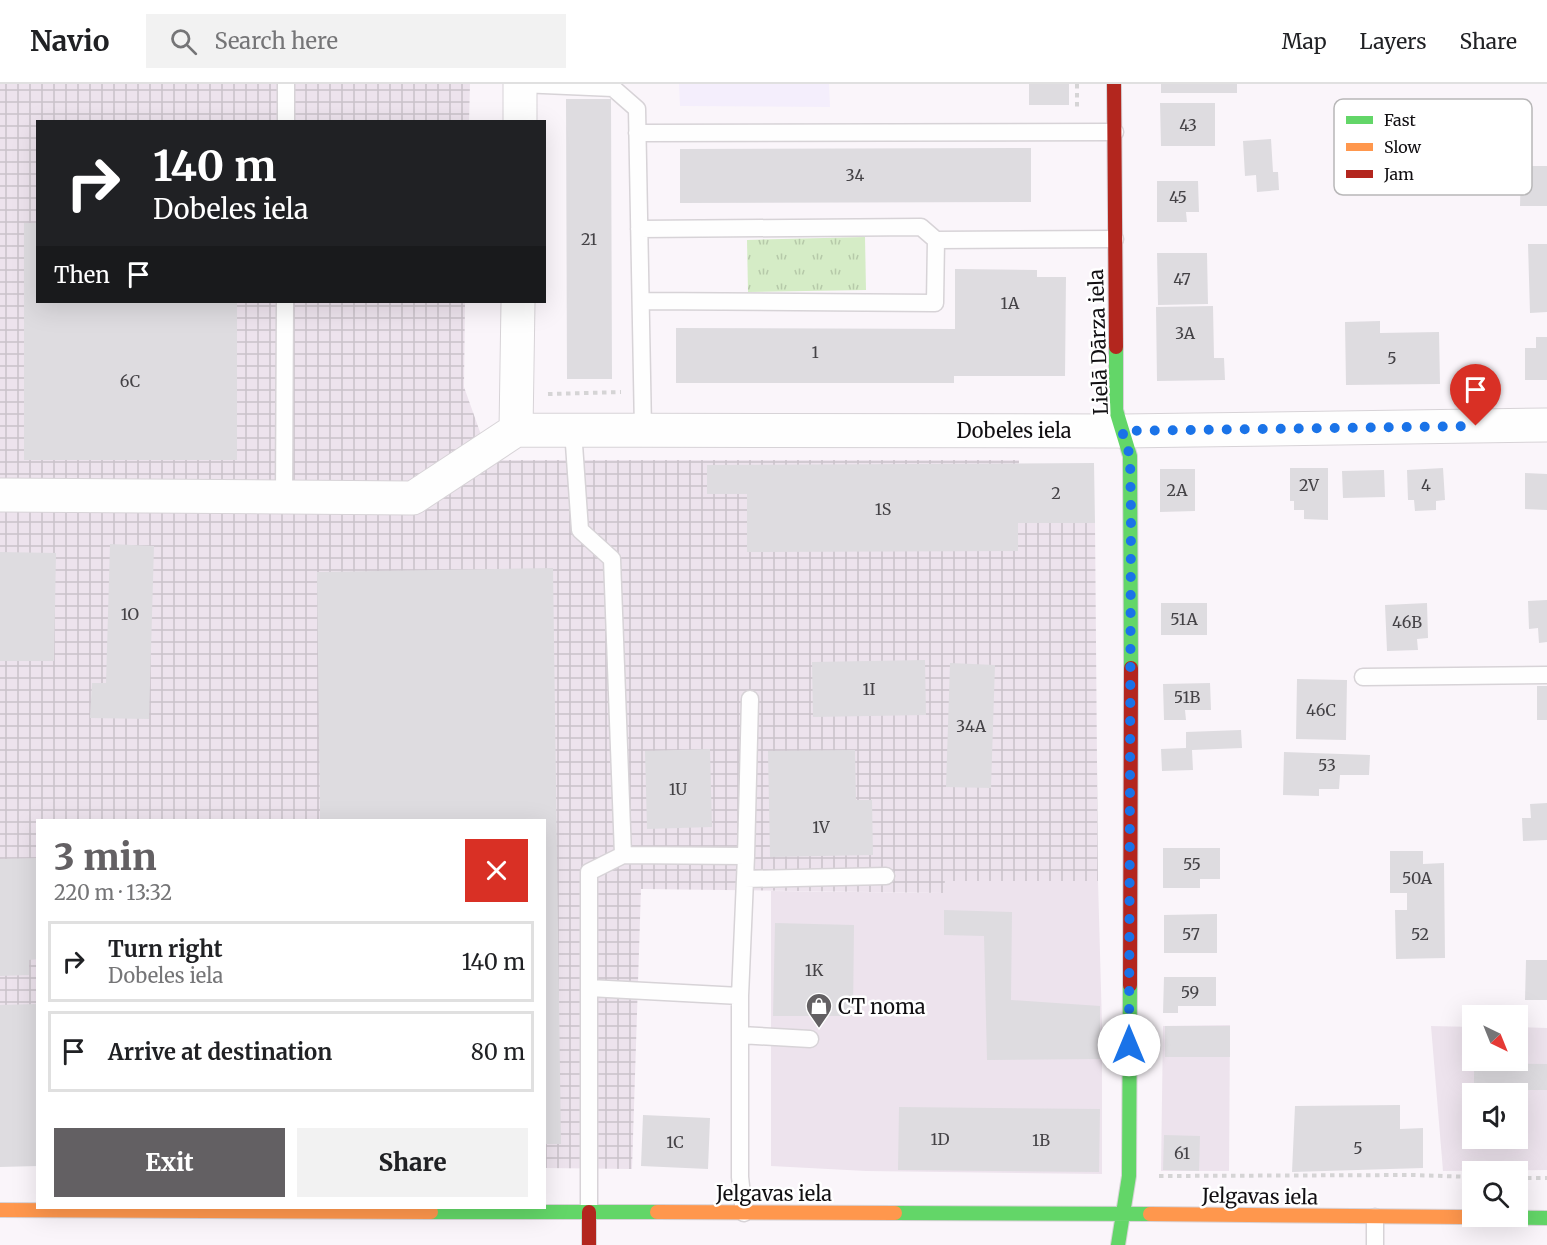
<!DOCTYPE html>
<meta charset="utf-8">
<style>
:root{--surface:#fff;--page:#f2f2f2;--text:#202124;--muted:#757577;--line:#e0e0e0;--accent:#636063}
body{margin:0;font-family:Merriweather,serif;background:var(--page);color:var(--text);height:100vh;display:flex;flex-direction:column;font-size:22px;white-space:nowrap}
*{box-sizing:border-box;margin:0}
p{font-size:20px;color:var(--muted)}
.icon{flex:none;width:33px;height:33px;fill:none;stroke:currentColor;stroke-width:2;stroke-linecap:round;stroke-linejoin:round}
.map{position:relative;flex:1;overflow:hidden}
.drawer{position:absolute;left:36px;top:735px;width:510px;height:390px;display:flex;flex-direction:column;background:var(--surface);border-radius:0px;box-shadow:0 6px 24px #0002}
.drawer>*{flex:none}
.guide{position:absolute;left:36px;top:36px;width:510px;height:183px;border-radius:0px;box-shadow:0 6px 24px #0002;background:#202124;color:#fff;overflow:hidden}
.needle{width:39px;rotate:137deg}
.fabs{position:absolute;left:1462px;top:921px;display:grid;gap:12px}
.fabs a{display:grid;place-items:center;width:66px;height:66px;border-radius:0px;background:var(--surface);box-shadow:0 6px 24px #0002;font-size:30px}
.pin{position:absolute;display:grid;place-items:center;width:51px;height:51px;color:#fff;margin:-62px -26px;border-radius:50% 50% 50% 0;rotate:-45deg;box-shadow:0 0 6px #0007}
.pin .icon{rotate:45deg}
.me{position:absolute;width:66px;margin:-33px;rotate:0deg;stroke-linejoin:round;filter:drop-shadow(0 0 4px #0008)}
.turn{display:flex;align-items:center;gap:21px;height:126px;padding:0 18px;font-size:27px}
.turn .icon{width:78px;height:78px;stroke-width:2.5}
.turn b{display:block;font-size:42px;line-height:51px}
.then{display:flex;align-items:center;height:57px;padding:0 18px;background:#0003;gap:12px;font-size:22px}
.round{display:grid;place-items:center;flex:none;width:63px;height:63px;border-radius:0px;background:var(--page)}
.overview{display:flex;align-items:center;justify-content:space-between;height:102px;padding:0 18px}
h1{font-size:36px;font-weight:800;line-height:45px;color:var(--accent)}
.cta{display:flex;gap:12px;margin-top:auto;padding:12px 18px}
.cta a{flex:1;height:69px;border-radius:0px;background:var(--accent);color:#fff;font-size:24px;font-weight:800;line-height:69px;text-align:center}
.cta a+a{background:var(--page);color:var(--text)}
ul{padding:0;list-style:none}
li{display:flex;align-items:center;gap:18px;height:81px;margin:0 12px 9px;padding:0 6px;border:3px solid var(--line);border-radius:0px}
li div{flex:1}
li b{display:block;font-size:22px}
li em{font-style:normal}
header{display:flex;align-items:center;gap:36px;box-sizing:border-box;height:84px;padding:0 30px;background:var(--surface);border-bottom:2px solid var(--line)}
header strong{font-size:28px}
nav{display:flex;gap:33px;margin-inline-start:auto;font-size:21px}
.search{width:420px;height:54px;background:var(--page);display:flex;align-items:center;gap:15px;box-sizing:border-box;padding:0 21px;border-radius:0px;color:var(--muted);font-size:22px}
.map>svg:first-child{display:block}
</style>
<header>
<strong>Navio</strong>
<div class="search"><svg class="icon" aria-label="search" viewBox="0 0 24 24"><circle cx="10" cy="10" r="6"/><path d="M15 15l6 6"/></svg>Search here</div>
<nav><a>Map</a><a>Layers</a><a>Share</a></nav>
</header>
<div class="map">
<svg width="1547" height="1161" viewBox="0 0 1547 1161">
<defs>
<pattern id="industrial-grid" width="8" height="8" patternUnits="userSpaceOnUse" patternTransform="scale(1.5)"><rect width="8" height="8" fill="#ede3ed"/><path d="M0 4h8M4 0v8" fill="none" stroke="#cac2ca"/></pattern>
<pattern id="grass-tufts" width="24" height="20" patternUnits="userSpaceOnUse" patternTransform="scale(1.5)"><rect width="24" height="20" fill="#d5ecc6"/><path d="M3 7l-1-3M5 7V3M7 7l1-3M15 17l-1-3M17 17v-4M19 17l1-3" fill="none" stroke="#b6c9a9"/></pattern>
</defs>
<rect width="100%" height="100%" fill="#faf5fa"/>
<path fill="#ede3ed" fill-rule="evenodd" d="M945,797H1098L1102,941V1090L866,1087L771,1082V807L943,809Z
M1230,941L1229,1087H1161L1163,942Z
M1431,942L1473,943V976H1518V943L1547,944V1086L1443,1087ZM1473,1010H1518V1054H1473Z"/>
<path fill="url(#industrial-grid)" d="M0,0H470L469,37L38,38V218H465L464,303L490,376H1019L1018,439H1095L1098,797H945L944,809L641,805L632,1085L545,1084L544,736H38L37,1077H0Z"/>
<path fill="#f4eefc" d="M679,0H829L830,23L680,22Z"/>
<path fill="url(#grass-tufts)" d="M865,153L866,206L748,208L747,156Z"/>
<path fill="#dedce0" d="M1029,0H1069V21H1029Z
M1161,0H1237V9H1161Z
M566,15H611L612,295H567Z
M1160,19H1215V62H1161Z
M1271,55L1273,88H1278L1279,106L1257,108L1256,91L1245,92L1243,57Z
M1031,64V118L680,119V65Z
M1521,82H1547V122H1520Z
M1157,97H1198L1199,128H1186L1187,138H1157Z
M24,139H38V218H237V376H24Z
M1528,160H1547V228L1530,229Z
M1157,169H1207L1208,220L1158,221Z
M955,185L1037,186V193H1066L1065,292H954V299H676V244L955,245Z
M1213,222L1214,274H1224L1225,296L1157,297L1156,223Z
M1380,237V249L1439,248L1440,300L1346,301L1345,238Z
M1536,253H1547V296H1525V264H1536Z
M1094,379L1095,439H1018V467L747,468V410H707V381Z
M1290,384H1328V436L1304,435V426H1294V417H1290Z
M1443,384L1445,416L1436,417V426L1415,427L1414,416H1408L1407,386Z
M1160,385H1195V427L1160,428Z
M1384,386L1385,413L1343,414L1342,387Z
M1525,389L1547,390V426L1525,425Z
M110,460L154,462L149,635L90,634L92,599H106Z
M0,468L56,469L54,577H0Z
M553,484L561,1060H544V736H320L317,488Z
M1547,516V558L1539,559L1538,544L1529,545L1528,517Z
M1161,519H1207V551H1161Z
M1427,519L1428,554L1417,555L1418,566L1387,567L1385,521Z
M925,576L926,631L813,633L812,578Z
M950,579L995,581L991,704L946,703Z
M1297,595L1347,596L1346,656L1296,655Z
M1210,599L1211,626H1185L1186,636H1164L1163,600Z
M1537,602H1547V636H1537Z
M1241,646L1242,664L1192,666L1193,686L1162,687L1161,665L1186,664V648Z
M710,665L712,743L647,745L645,667Z
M855,666L856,716H872L873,771L770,773L768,667Z
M1284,668L1370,671L1369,691H1340L1339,705H1319V712L1283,711Z
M1547,719V756L1523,757L1522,734H1531L1530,720Z
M1163,764H1220V795H1200V804H1163Z
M1390,767H1423V780L1444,779L1445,874L1396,875L1395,826H1407V809H1390Z
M38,774V875L29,876V891L0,892V775Z
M944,826L1012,828L1011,916L1100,922V975L987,976L984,852L944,851Z
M1217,830V869H1164V831Z
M775,839L854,841L853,932H773Z
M1526,876H1547V916H1525Z
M1164,893H1216V922H1178V929H1163Z
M38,920V1082L0,1083V921Z
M1165,942H1230V973H1165Z
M1474,979L1547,980V1006H1474Z
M1400,1021V1045L1423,1044V1084L1292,1088L1295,1022Z
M899,1023L1100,1025L1099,1088L898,1086Z
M643,1031L710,1034L708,1085L641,1082Z
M1164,1051L1200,1052L1199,1087L1163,1086Z"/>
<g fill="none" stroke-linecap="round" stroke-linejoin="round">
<g stroke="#d7d3d7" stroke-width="19">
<path id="lane" d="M520,0L613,4L637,25L643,346
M286,38V0
M637,49L1115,48
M639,145L921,143L936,156L1115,155
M641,217L935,219L936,156
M573,346L580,446L612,475L623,771L589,788V1128
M284,413L285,218
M1363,593L1547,591
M623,771L746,772
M745,795L886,792
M589,904L740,912
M740,951L810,955
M744,1129L740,1093V912L746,772L750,615
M1375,1133V1161"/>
</g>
<g stroke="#d7d3d7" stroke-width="35">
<path id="street" d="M520,38V0
M516,346L1122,347L1547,341
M516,346L518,218
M0,411L413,414L516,346"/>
</g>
<g stroke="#d7d3d7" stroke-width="16">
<path id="fast" d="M1116,263V326L1130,372L1131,584
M431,1128H657
M895,1129L1150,1130
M1462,1133L1547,1134
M1118,1161L1129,1092L1130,901"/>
</g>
<g stroke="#d7d3d7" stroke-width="16">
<path id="slow" d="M0,1126L431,1128
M657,1128L895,1129
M1150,1130L1462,1133"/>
</g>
<g stroke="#d7d3d7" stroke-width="16">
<path id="jam" d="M1114,0L1116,263
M1130,901L1131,584
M589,1128V1161"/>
</g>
<path stroke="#d5d4d5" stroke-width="4" stroke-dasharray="4.5 4.5" stroke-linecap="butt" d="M1077,0V26
M548,310L621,308
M1159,1092L1413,1091L1473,1093
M1518,1094H1547"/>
<use href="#lane" stroke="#fefefe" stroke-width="16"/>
<use href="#street" stroke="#fefefe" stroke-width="33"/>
<use href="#fast" stroke="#63d668" stroke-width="14"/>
<use href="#slow" stroke="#ff974d" stroke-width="14"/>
<use href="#jam" stroke="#b3261e" stroke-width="14"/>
</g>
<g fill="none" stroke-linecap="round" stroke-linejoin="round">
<path stroke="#1a73e8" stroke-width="10" stroke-dasharray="0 18" d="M1129,961L1131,429L1130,372L1122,347L1476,342"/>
</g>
<defs>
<g id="shop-pin" transform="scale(1.35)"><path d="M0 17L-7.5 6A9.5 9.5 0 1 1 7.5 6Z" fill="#636063" stroke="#fff"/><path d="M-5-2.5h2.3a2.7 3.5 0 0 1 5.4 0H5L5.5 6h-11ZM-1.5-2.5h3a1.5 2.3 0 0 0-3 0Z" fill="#fff"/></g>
</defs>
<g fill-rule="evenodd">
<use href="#shop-pin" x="819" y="922"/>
</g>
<g text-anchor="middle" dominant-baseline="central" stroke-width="5" stroke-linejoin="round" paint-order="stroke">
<g font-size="16" fill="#444246">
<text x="1188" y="41">43</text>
<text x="855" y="91">34</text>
<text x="1178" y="113">45</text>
<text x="589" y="155">21</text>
<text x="1182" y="195">47</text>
<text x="1010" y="219">1A</text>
<text x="1185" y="249">3A</text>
<text x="815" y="268">1</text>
<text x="1392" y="274">5</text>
<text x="130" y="297">6C</text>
<text x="1309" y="401">2V</text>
<text x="1426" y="401">4</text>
<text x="1177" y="406">2A</text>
<text x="1056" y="409">2</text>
<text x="883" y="425">1S</text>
<text x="130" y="530">1O</text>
<text x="1184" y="535">51A</text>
<text x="1407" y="538">46B</text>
<text x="869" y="605">1I</text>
<text x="1187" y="613">51B</text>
<text x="1321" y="626">46C</text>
<text x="971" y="642">34A</text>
<text x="1327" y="681">53</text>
<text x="678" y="705">1U</text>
<text x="821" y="743">1V</text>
<text x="1192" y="780">55</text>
<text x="1417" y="794">50A</text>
<text x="1191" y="850">57</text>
<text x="1420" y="850">52</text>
<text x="814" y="886">1K</text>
<text x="1190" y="908">59</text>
<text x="940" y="1055">1D</text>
<text x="1041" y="1056">1B</text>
<text x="675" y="1058">1C</text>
<text x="1358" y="1064">5</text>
<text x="1182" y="1069">61</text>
</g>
<g font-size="20" fill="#110f12" stroke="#fff">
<text transform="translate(1098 258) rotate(-92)">Lielā Dārza iela</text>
<text x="1014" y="346">Dobeles iela</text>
<text x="774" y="1109">Jelgavas iela</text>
<text transform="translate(1260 1112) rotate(1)">Jelgavas iela</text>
</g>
<g font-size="20" fill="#110f12" stroke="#fff" text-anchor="start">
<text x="838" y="922">CT noma</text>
</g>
</g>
<rect x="1334" y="15" width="198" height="96" rx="9" fill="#fff" stroke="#b8b7b8" stroke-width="1.5"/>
<rect x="1346" y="32" width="27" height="8" fill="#63d668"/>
<rect x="1346" y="59" width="27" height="8" fill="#ff974d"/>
<rect x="1346" y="86" width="27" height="8" fill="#b3261e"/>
<g font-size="16" fill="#110f12">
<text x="1384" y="42">Fast</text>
<text x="1384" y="69">Slow</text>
<text x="1384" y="96">Jam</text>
</g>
</svg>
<div class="fabs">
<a><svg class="needle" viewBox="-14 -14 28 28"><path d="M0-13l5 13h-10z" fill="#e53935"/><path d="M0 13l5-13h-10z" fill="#757577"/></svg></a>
<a><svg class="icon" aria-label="sound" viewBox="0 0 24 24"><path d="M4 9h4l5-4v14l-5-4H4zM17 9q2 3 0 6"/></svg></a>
<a><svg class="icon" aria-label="search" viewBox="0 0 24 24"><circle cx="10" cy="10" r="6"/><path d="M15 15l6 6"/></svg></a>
</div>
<div class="pin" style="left:1476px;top:342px;background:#d93025"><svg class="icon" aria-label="arrive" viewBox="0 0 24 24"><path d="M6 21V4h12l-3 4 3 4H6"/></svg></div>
<svg class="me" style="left:1129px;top:961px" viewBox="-20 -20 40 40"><circle r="19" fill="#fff"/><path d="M0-13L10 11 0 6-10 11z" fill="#1a73e8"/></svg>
<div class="guide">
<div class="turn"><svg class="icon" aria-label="right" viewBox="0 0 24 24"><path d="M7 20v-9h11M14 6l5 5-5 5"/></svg><div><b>140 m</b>Dobeles iela</div></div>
<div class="then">Then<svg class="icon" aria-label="arrive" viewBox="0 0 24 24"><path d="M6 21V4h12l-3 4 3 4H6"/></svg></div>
</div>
<section class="drawer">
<div class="overview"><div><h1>3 min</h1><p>220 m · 13:32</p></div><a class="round" style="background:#d93025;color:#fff"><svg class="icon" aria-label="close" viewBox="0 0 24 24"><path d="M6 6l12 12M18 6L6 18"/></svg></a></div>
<ul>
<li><svg class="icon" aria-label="right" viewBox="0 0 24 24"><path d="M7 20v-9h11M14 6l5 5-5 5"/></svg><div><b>Turn right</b><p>Dobeles iela</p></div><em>140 m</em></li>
<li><svg class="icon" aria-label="arrive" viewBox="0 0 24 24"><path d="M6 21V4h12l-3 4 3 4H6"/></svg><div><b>Arrive at destination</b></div><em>80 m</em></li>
</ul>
<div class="cta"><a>Exit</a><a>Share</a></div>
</section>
</div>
